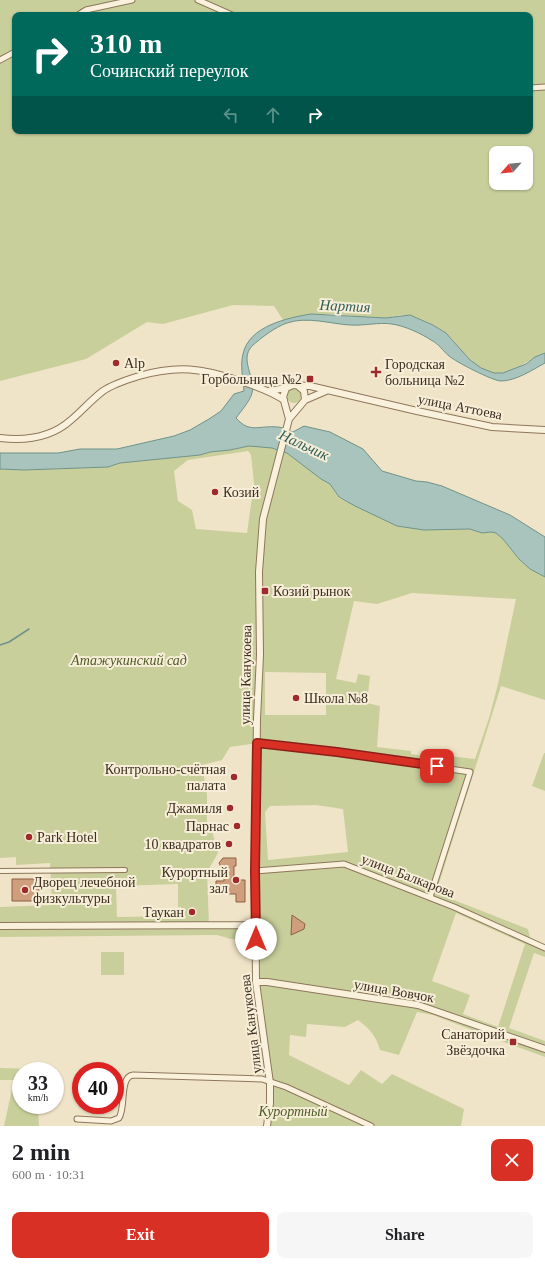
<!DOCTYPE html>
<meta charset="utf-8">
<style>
:root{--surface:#fff;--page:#f6f6f6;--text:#202124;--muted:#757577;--accent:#d93025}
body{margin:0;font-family:Georgia,serif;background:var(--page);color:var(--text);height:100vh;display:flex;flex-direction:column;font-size:15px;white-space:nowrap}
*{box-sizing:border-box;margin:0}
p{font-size:13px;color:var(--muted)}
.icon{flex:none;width:22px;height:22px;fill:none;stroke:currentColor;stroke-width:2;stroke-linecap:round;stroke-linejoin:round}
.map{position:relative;height:1126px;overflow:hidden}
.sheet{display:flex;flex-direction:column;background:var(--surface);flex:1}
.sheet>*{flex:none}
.guide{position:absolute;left:12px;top:12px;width:521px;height:122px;border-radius:8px;box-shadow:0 1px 3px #0004;background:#00695c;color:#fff;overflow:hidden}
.needle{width:26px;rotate:243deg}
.controls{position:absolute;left:489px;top:146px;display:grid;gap:8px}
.controls a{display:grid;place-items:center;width:44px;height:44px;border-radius:8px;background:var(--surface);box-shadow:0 1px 3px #0004;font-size:20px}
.speed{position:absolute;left:12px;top:1062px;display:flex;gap:8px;font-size:20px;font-weight:700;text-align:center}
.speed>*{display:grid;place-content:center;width:52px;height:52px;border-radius:50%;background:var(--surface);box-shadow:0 1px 3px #0004;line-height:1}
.speed small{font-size:10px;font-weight:400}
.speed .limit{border:6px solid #d22;background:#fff;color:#111}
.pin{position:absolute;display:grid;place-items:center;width:34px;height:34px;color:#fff;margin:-17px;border-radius:8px;box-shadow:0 2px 6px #0006}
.me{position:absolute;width:44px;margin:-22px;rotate:0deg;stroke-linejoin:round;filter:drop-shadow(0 0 3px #0008)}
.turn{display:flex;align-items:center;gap:14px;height:84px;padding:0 12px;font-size:18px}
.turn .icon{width:52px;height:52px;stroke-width:2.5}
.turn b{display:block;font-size:28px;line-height:34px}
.lanes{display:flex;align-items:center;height:38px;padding:0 12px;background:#0003;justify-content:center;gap:20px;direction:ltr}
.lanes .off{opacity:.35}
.round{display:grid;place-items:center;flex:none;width:42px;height:42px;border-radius:8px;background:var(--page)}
.headline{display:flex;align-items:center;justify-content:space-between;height:68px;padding:0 12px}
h1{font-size:24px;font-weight:600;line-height:30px}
.button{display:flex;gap:8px;margin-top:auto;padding:8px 12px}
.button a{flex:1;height:46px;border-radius:8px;background:var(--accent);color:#fff;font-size:16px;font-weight:600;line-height:46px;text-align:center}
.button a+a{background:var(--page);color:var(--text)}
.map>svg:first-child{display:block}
</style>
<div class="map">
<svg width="545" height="1126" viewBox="0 0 545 1126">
<rect width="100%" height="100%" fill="#f0e4c8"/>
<path fill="#c9cf9b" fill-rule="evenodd" d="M0,0H545V353C528,358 514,375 495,373C474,372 460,345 446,333C437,326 422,318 410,316C402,314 394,317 386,318C369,319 352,315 334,314C317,314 299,316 283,320L274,306L233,305L163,324L147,322L86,359L0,381ZM15,15H530V131H15ZM496,153H526V183H496Z
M287 396a7 7 0 1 1 14 0a7 7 0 1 1-14 0Z
M255,445L272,448L287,453L321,479L330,484L339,498L376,515L424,530L470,529L482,533L491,532L496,533L503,539L519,559L530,569L545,577V700L501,686L436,893L528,929L531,942L545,948V957L534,953L509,1028L545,1041V1057L498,1040L433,1015L417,1012L399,1055L380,1050C376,1036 370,1029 358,1020L345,1027L307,1024L306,1037L290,1035L289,1055L349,1085L361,1070L382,1084L392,1074L464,1109L461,1126H267L270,1103L262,1026L256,939H231L217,935L0,937V907L52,905L50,863L16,865V857L0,858V469L24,470L108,467L120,463L200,455L210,452L230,450ZM248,451L251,455L254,483L247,533L196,529L192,510L178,501L174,471L188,460ZM412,593L516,599L498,684L489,718L475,759L423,753V756L411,754V751L377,747L380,706L367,703L370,676L358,674L356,683L336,679L354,601L377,604ZM265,672L326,673V715H265ZM257,743L256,925H209L207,872L218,853L211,827L207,822V795L202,765L222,760L230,747ZM316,805L343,809L348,852L268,860L265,812L270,806ZM178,884V907H181V913H176V915L173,916L117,917L116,886ZM456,913L525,944L498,1027L463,1014L470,995L432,981Z
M544,753H545V791L532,786Z
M101,952H124V975H101Z
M0,1068L36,1069V1071H21V1105H38L39,1126H4L14,1080H0Z"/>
<path fill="#a9c4bc" stroke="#6f938a" d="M311,314L386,318L410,315L433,325L446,333L470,360L481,368L494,373H503L526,364L535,357L545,353V363C532,370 516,381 501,381C493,381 456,362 449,356C443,351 439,344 431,340C420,333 405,326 392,324C378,322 364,326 350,325C331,324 307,316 287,323C275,327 261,338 252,346C239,360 256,377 252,393C250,401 241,411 236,418C250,434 259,425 278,427C283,427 289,431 293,432L304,426L330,432L363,449L382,471L416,481L427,482L442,486L510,515L545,537V577L530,569L519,559L503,539L496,533L491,532L482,533L470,529L424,530L397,526L355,506L339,497L330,484L321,479L287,453L272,448L249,446L230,450L210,452L200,455L120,463L108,467L24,470L0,469V453H58L80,449H117L174,436L190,430L209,419L221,411L234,394L244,391C243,379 240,365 243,354C249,326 287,318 311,314Z"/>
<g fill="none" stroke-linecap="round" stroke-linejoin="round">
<path stroke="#6f938a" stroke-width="1.5" d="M0,645L9,642L29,629"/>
</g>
<path fill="#cf9f7d" stroke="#8d5f41" d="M223,858H236V866H234V880H245V902H236V894H216V881H224V868L221,867L219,863Z
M12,879H39V901H12Z
M292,915L305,924L304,929L291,935Z"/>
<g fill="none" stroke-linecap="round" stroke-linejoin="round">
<g stroke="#8d765c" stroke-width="6">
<path id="pedestrian" d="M0,871L125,870"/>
</g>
<g stroke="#8d765c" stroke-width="7">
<path id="minor" d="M198,0L232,15
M78,15L86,10L132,0
M0,60L15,52
M530,88L545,87
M257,743L337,752L470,772L430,897
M255,871L344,864L454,907L545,948
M77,1119L111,1121L119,1118C126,1107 119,1077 133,1075L262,1079L286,1087L371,1126"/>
</g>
<g stroke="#8d765c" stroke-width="8">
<path id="tertiary" d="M269,391L286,388L293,385L310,386L417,411L492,427L545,430
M305,400L326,391
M289,419L305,400L304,391L298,386
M0,438C26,441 51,438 71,420C82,411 91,400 103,391C113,384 126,380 139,376C177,365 202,368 240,381C256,386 270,391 284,400
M0,926L256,925
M256,982H267L418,1005L545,1049
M267,1126L270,1103V1083L256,982L255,871L257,719L260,655L259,572L263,519L289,419L283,397L286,388"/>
</g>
<use href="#pedestrian" stroke="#faf1dc" stroke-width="4"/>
<use href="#minor" stroke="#faf1dc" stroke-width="5"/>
<use href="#tertiary" stroke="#faf1dc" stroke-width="6"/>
</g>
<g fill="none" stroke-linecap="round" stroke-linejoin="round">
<g stroke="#8d1f18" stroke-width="10">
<path id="route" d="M256,939L255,871L257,743L337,752L437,766"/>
</g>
<use href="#route" stroke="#d93025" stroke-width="7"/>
</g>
<g fill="#9e2a2b" stroke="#f7eed8" stroke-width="1.5">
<circle cx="116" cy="363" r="4"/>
<path d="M374 366h4v4h4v4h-4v4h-4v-4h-4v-4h4z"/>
<rect x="306" y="375" width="8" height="8" rx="2"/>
<circle cx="215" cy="492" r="4"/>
<rect x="261" y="587" width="8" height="8" rx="2"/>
<circle cx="296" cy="698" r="4"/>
<circle cx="234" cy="777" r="4"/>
<circle cx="230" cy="808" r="4"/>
<circle cx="237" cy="826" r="4"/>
<circle cx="29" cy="837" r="4"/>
<circle cx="229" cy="844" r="4"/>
<circle cx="236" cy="880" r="4"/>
<circle cx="25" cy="890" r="4"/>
<circle cx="192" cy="912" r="4"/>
<rect x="509" y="1038" width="8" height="8" rx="2"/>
</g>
<g text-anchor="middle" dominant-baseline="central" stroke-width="4" stroke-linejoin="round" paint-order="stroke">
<g font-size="14" fill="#3d2e20" stroke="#f7eed8" text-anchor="end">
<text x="124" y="363" text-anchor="start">Alp</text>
<text x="385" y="364" text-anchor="start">Городская<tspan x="385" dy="16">больница №2</tspan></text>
<text x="302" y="379">Горбольница №2</text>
<text x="223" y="492" text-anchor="start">Козий</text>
<text x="273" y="591" text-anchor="start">Козий рынок</text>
<text x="304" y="698" text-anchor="start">Школа №8</text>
<text x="226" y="769">Контрольно-счётная<tspan x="226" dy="16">палата</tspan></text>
<text x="222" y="808">Джамиля</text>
<text x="229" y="826">Парнас</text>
<text x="37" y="837" text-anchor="start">Park Hotel</text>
<text x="221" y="844">10 квадратов</text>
<text x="228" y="872">Курортный<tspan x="228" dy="16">зал</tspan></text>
<text x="33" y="882" text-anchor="start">Дворец лечебной<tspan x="33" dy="16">физкультуры</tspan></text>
<text x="184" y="912">Таукан</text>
<text x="505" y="1034">Санаторий<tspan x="505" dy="16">Звёздочка</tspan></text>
</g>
<g font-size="14" fill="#3d2e20" stroke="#f7eed8">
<text transform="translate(460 407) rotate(11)">улица Аттоева</text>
<text transform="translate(246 675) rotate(-89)">улица Канукоева</text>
<text transform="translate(408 876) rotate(21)">улица Балкарова</text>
<text transform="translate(394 991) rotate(10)">улица Вовчок</text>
<text transform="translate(251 1024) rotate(-97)">улица Канукоева</text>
</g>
<g font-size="14" font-style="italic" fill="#4d5a26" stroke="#f7eed8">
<text x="129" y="660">Атажукинский сад</text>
<text x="293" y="1111">Курортный</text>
</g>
<g font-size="15" font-style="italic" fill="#2f5d5a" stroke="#f7eed8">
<text transform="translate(345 306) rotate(3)">Нартия</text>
<text transform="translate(304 445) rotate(25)">Нальчик</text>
</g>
</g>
</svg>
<div class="controls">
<a><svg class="needle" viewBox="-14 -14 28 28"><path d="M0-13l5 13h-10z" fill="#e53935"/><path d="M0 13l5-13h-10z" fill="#757577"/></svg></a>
</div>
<div class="speed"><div>33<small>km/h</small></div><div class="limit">40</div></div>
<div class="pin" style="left:437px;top:766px;background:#d93025"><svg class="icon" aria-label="arrive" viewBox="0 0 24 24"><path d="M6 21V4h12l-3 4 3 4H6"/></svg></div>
<svg class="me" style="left:256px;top:939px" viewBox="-20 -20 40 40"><circle r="19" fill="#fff"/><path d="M0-13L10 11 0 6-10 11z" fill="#d93025"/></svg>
<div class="guide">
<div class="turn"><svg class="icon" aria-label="right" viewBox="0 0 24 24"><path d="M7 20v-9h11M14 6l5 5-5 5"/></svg><div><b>310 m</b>Сочинский переулок</div></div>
<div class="lanes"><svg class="icon off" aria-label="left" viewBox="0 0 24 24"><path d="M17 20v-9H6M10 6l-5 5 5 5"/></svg><svg class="icon off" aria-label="ahead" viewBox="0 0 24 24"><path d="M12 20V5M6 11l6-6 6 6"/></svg><svg class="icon" aria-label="right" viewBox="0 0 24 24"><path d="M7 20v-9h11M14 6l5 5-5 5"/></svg></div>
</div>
</div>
<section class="sheet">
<div class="headline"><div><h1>2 min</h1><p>600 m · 10:31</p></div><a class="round" style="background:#d93025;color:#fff"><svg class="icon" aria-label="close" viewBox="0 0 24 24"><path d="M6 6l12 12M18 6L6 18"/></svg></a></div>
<div class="button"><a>Exit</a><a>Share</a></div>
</section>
